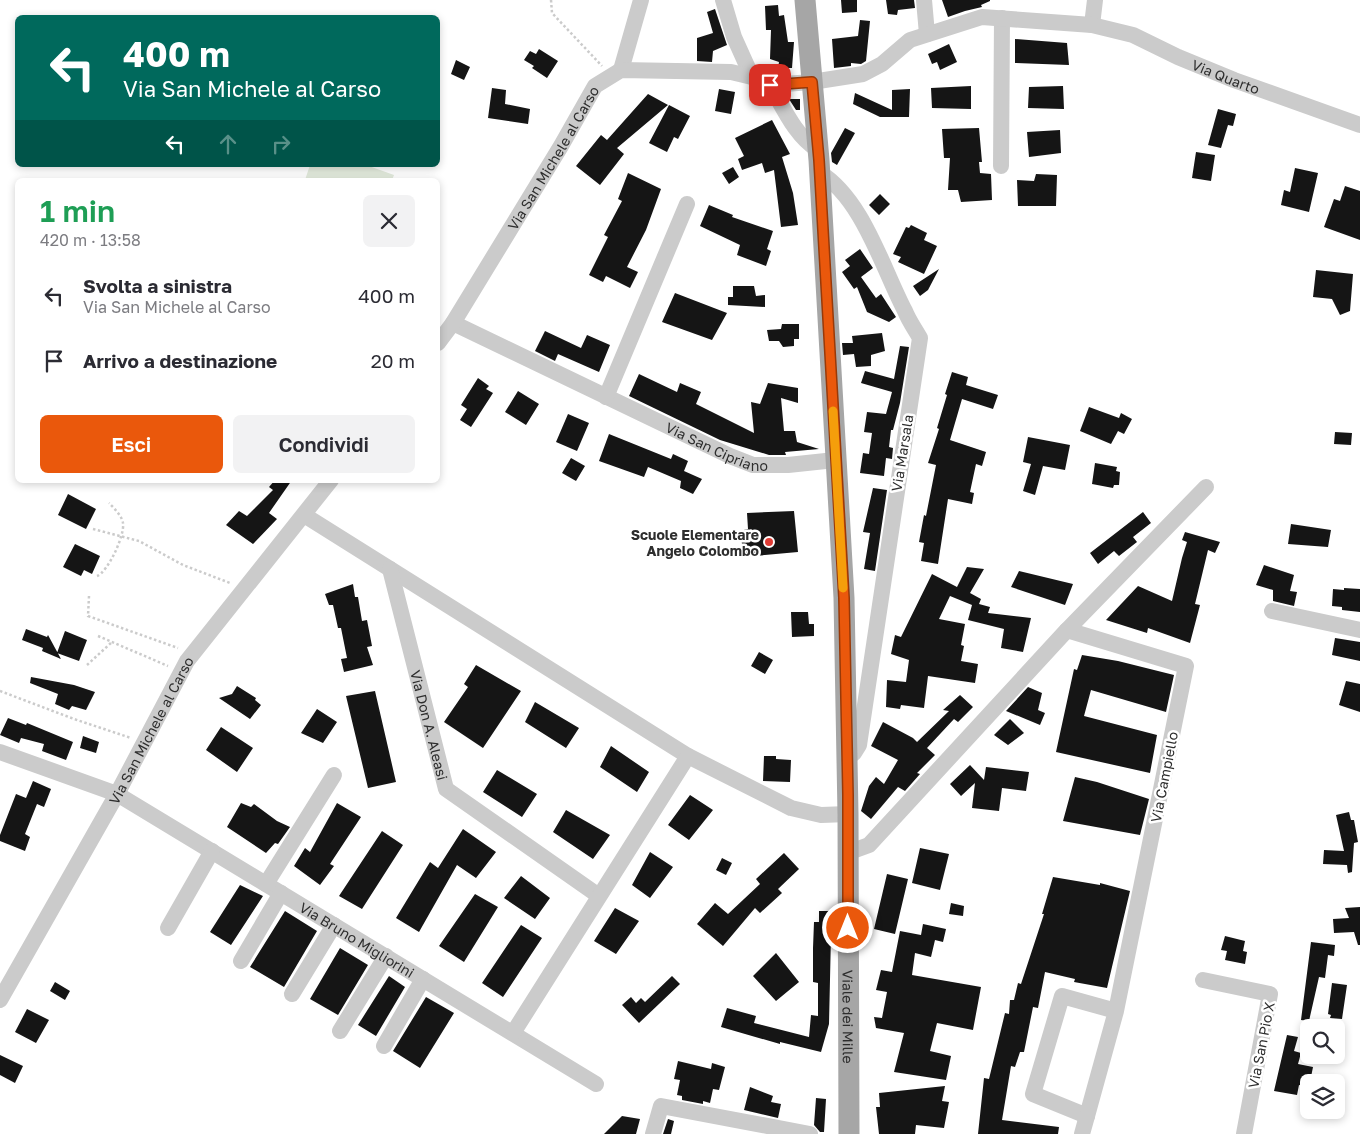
<!DOCTYPE html>
<html lang="it">
<meta charset="utf-8">
<style>
:root{--surface:#fff;--page:#f2f2f3;--text:#2b2b33;--muted:#7c7c81;--accent:#ea580c}
body{margin:0;font-family:"Golos Text",sans-serif;background:var(--page);color:var(--text);height:100vh;display:flex;flex-direction:column;font-size:19px;white-space:nowrap}
*{box-sizing:border-box;margin:0}
p{font-size:16px;color:var(--muted)}
.icon{flex:none;width:28px;height:28px;fill:none;stroke:currentColor;stroke-width:2;stroke-linecap:round;stroke-linejoin:round}
.map{position:relative;flex:1;overflow:hidden}
.drawer{position:absolute;left:15px;top:178px;width:425px;height:305px;display:flex;flex-direction:column;background:var(--surface);border-radius:8px;box-shadow:0 2px 8px #0003}
.drawer>*{flex:none}
.top-card{position:absolute;left:15px;top:15px;width:425px;height:152px;border-radius:8px;box-shadow:0 2px 8px #0003;background:#00695c;color:#fff;overflow:hidden}
.tools{position:absolute;left:1300px;top:1019px;display:grid;gap:10px}
.tools a{display:grid;place-items:center;width:45px;height:45px;border-radius:8px;background:var(--surface);box-shadow:0 2px 8px #0003;font-size:25px}
.pin{position:absolute;display:grid;place-items:center;width:42px;height:42px;color:#fff;margin:-21px;border-radius:10px;box-shadow:0 2px 8px #0006}
.me{position:absolute;width:55px;margin:-28px;rotate:0deg;stroke-linejoin:round;filter:drop-shadow(0 0 4px #0008)}
.turn{display:flex;align-items:center;gap:18px;height:105px;padding:0 25px;font-size:22px}
.turn .icon{width:65px;height:65px;stroke-width:2.5}
.turn b{display:block;font-size:35px;line-height:42px}
.lanes{display:flex;align-items:center;height:48px;padding:0 25px;background:#0003;justify-content:center;gap:25px;direction:ltr}
.lanes .off{opacity:.35}
.round{display:grid;place-items:center;flex:none;width:52px;height:52px;border-radius:8px;background:var(--page)}
.summary{display:flex;align-items:center;justify-content:space-between;height:85px;padding:0 25px}
h1{font-size:30px;font-weight:600;line-height:38px;color:#1e9e55}
.action{display:flex;gap:10px;margin-top:auto;padding:10px 25px}
.action a{flex:1;height:58px;border-radius:8px;background:var(--accent);color:#fff;font-size:20px;font-weight:600;line-height:58px;text-align:center}
.action a+a{background:var(--page);color:var(--text)}
ul{padding:0;list-style:none}
li{display:flex;align-items:center;gap:15px;height:65px;padding:0 25px}
li div{flex:1}
li b{display:block;font-size:19px}
li em{font-style:normal}
.map>svg:first-child{display:block}
</style>
<div class="map">
<svg width="1360" height="1134" viewBox="0 0 1360 1134">
<rect width="100%" height="100%" fill="#fff"/>
<path fill="#e3ebdd" d="M310,165H366L394,175L392,180H305Z"/>
<path fill="#151515" d="M841,0H857V12L842,13Z
M886,0H914L915,8L898,10L897,15L888,14Z
M942,0H990V1L981,5L982,7L965,11L948,17Z
M778,5L779,16L784,15L788,42H794L792,68H778L779,62L770,59L771,30H766L765,6Z
M715,9L727,45L713,51L712,62L697,61V38L713,33L707,12Z
M860,20L870,21L866,61L861,64L851,63V66L834,68L832,39L858,36Z
M1015,39L1067,43L1069,65L1015,63Z
M949,44L957,62L940,70L937,62L932,64L928,54Z
M539,49L558,61L547,78L532,68L534,66L524,60L530,51L536,54Z
M456,60L470,67L464,80L451,74Z
M971,86V109L932,108L931,88Z
M1063,86L1064,109L1028,108L1029,87Z
M492,88L506,90L505,104L530,109L528,124L488,118Z
M719,89L735,92L731,114L715,111Z
M910,89L909,117H880L853,104L855,93L892,110V90Z
M648,94L668,105L617,148L624,154L600,185L576,166L601,135L607,140Z
M789,99H800V110H796Z
M669,105L690,116L678,139L674,137L667,152L649,143Z
M1218,109L1236,114L1233,126L1228,125L1221,148L1208,145Z
M772,120L790,154L782,157L793,193L798,225L781,227L774,170L765,173L762,163L742,170L738,159L744,156L735,138Z
M845,128L855,133L837,165L832,162L831,153Z
M979,128L982,162H979L980,173L991,174L992,200L961,202L958,190H948L950,158H944L942,129Z
M1060,130L1061,153L1029,157L1027,132Z
M1196,152L1215,155L1211,181L1192,178Z
M733,167L739,177L729,184L722,173Z
M1295,168L1318,173L1309,212L1281,205L1284,190L1290,192Z
M628,173L661,189L646,230L627,267L638,272L630,288L606,276L603,282L589,275L608,237L604,235L622,201L618,199Z
M1036,174L1057,175L1056,206H1018L1017,180L1034,181Z
M1345,186L1360,191V240L1324,227L1334,199L1340,201Z
M880,194L890,204L879,215L869,205Z
M709,205L733,215L732,217L773,231L767,249L771,251L766,266L737,255L740,245L700,226Z
M911,225L927,233L924,240L937,246L924,274L898,262L901,257L893,254L906,227L909,228Z
M860,249L873,268L861,277L876,298L881,294L896,317L889,322L867,312L857,287L854,289L842,272L850,266L845,260Z
M939,269L928,290L920,296L913,286Z
M1316,270L1353,274L1350,311L1340,315L1332,299L1313,297Z
M733,286H754L756,296L765,295V307L728,305V297H733Z
M675,293L727,313L712,340L662,322Z
M782,324H799V339H794V346L783,347L779,341H769L767,330L781,329Z
M545,331L581,348L587,335L610,345L599,372L558,354L555,361L535,351Z
M882,333L885,351L871,355V366L856,367L854,354L843,355L842,343H853L852,336Z
M900,346L909,347L900,403L893,430H891L889,447L893,448L892,459L886,458L884,476L860,473L863,453L869,454L872,433L864,432L867,412L886,414L892,392L861,383L865,371L894,379Z
M952,372L968,377L966,385L998,395L993,409L962,399L950,440L986,452L982,466L976,464L970,492L974,493L972,504L948,499L938,564L921,561L924,543L919,542L924,515L926,516L936,465L928,463L939,429L937,428L947,395L945,394Z
M639,374L677,392L680,383L701,392L696,404L754,433L751,402L760,404L768,383L798,388V403L781,398L784,431H795L797,442L819,449L785,452L786,455H769L720,440L629,396Z
M478,378L489,386L486,389L493,393L471,427L460,420L467,409L461,405Z
M518,391L539,404L526,425L505,412Z
M1089,407L1119,418L1121,413L1132,419L1124,434L1118,431L1111,444L1080,431Z
M568,414L589,423L577,451L556,442Z
M1335,432L1352,433L1351,445L1334,444Z
M609,434L671,459L673,454L688,461L684,471L702,479L693,494L680,488L681,481L648,467L644,477L599,461Z
M1028,437L1070,445L1065,470L1043,466L1035,495L1023,491L1031,464L1023,462Z
M571,458L585,466L576,481L562,473Z
M1095,463L1117,467L1116,471L1120,472L1119,485H1114L1113,488L1092,484Z
M275,480H292L269,513L277,519L253,544L226,525L239,511L247,516L273,490L269,487Z
M873,488L887,490L875,571L864,569L870,533L863,532Z
M68,494L96,509L86,529L58,515Z
M794,511L798,552L744,557L740,531L748,529L747,513Z
M1143,512L1151,523L1133,537L1137,542L1119,556L1114,551L1098,564L1090,553Z
M1291,524L1331,530L1328,547L1288,544Z
M1185,532L1220,542L1215,553L1208,550L1195,604L1200,605L1190,643L1148,628L1147,633L1106,620L1138,586L1172,601L1182,558L1187,542L1182,540Z
M75,544L100,556L92,574L84,570L81,576L63,567Z
M1264,565L1294,575L1290,591L1297,592L1294,606L1273,601V590L1256,585Z
M967,567L984,569L970,593L981,599L979,604L990,607L988,613L1031,618L1023,652L1001,648L1004,629L968,620L972,605L950,596L939,619L965,624L961,645L964,646L961,661L978,664L975,683L928,676L924,708L901,705L900,709L886,707L887,680L906,682L909,660L891,654L895,635L901,637L932,574L957,587Z
M1019,571L1073,584L1065,605L1011,587Z
M353,584L355,597H358L362,621L367,620L372,646L367,647L373,665L344,672L341,659L347,658L341,628H338L333,605H329L325,594Z
M1344,588L1360,589V612L1342,610V607L1332,606L1333,589L1344,590Z
M791,612H808L809,624H814V636L792,637Z
M26,629L47,637L48,635L61,659L42,651L43,648L22,640Z
M65,631L87,640L79,661L57,653Z
M1335,638L1360,642V661L1332,655Z
M759,652L773,660L765,674L751,666Z
M1082,655L1118,661L1174,675L1166,712L1091,690L1084,716L1157,735L1150,773L1056,752L1074,669L1077,670Z
M476,665L521,691L483,748L444,722L468,687L464,684Z
M31,677L74,685L95,692L86,710L72,706L69,710L55,704L58,694L30,683Z
M1346,681L1360,684V712L1339,705Z
M237,686L256,698L255,700L261,705L250,719L219,698L232,694Z
M1028,687L1042,693L1038,710L1045,713L1040,725L1006,711Z
M375,691L396,782L368,788L346,696Z
M960,695L973,707L958,722L954,719L927,748L935,755L917,773L920,774L905,791L898,787L871,819L861,811L869,786L876,777L884,784L898,760L871,746L883,722L913,738L917,742L949,711L943,710Z
M535,702L579,728L566,748L525,722Z
M317,709L337,722L323,743L301,733Z
M8,718L26,725L27,723L73,742L66,760L42,751L44,744L21,738L19,743L0,735Z
M1010,719L1024,733L1008,745L994,735Z
M221,727L253,748L237,772L206,750Z
M83,736L99,742L96,753L80,748Z
M611,746L649,772L637,792L600,767Z
M764,756H776V759L791,760L790,782L763,781Z
M970,765L984,780L986,767L1029,772L1026,791L1002,788L999,811L972,808L975,783L961,796L950,784Z
M497,770L537,794L522,817L483,792Z
M1075,777L1097,782L1149,799L1140,835L1063,821Z
M33,781L51,789L44,807L37,804L25,834L30,837L25,851L0,841V835L16,794L26,798Z
M690,795L713,810L689,840L668,825Z
M241,803L251,807L254,804L277,821L290,827L278,844L275,843L266,853L227,827Z
M337,803L361,817L330,864L334,866L320,885L294,866L305,848L310,852Z
M566,810L610,835L593,859L553,832Z
M1349,812L1351,820H1354L1358,842L1354,843L1352,872L1348,873L1347,865L1323,864L1324,850L1344,851L1336,815Z
M463,829L496,852L476,878L457,865L419,932L396,918L430,862L438,868Z
M382,831L403,845L362,909L339,896Z
M920,848L949,854L940,890L912,883Z
M650,852L673,867L650,898L632,885Z
M784,853L799,869L778,889L782,893L760,913L755,908L723,946L697,924L715,903L728,914L760,884L756,879Z
M722,858L732,863L726,875L716,870Z
M887,874L908,879L895,934L874,929Z
M521,876L550,898L535,919L504,898Z
M1053,877L1100,885V883L1130,891L1107,988L1074,982L1075,979L1045,972L1038,1008L1033,1007L1024,1052H1020L1015,1067L1011,1066L1002,1120L1059,1127L1058,1134H978L984,1078L989,1079L1005,1013L1009,1014L1010,1000H1014L1018,983L1021,984L1044,914H1042Z
M240,885L263,896L231,945L210,932Z
M475,894L498,907L464,962L439,946Z
M951,903L964,906L963,916L949,914Z
M1360,907V945H1358L1354,932L1334,933L1333,919L1349,918L1345,908Z
M615,908L639,921L616,954L594,941Z
M285,911L317,931L284,987L250,967Z
M819,911H830L831,935L829,1024L821,1052L780,1042V1044L721,1027L727,1008L756,1016L754,1023L809,1037L811,1015L818,1016V983L813,982V948L814,922H819Z
M923,924L946,929L943,942L935,940L931,957L915,953L912,975L981,987L973,1030L937,1023L930,1051L951,1056L946,1080L894,1072L904,1033L876,1028L874,1017L882,1018L887,992L876,990L881,970L892,972L900,931L921,935Z
M521,925L542,938L503,997L482,983Z
M1225,936L1245,941L1243,951L1247,952L1245,964L1225,960L1227,951L1221,950Z
M1311,942L1335,945L1334,956L1328,955L1325,978L1319,977L1309,1021L1301,1020Z
M340,948L368,965L338,1015L310,999Z
M776,953L799,982L776,1001L753,976Z
M389,976L405,987L376,1036L358,1025Z
M672,976L680,984L639,1023L622,1005L631,997L636,1003L641,998L645,1002Z
M55,982L70,991L65,1000L50,991Z
M1332,983L1347,985L1342,1019L1330,1018L1331,1015L1328,1014Z
M426,997L454,1013L420,1068L393,1051Z
M27,1009L49,1020L36,1043L15,1032Z
M1287,1035L1298,1037L1294,1051L1301,1053L1298,1064L1313,1067L1309,1087L1299,1085L1297,1095L1274,1091Z
M0,1055L23,1066L15,1083L0,1075Z
M678,1061L711,1069L712,1063L725,1067L719,1090L713,1089L710,1103L703,1101V1104L682,1100V1096L677,1095L680,1080L674,1079Z
M945,1086L942,1101L949,1102L944,1128L916,1125L915,1134H879L876,1107H880L879,1093Z
M750,1087L773,1096L771,1102L781,1104L778,1118L744,1110Z
M816,1098L826,1099L824,1132H820L814,1125Z
M622,1116L640,1119L636,1134H604Z
M668,1119L674,1121L671,1134H663Z"/>
<g fill="none" stroke-linecap="round" stroke-linejoin="round">
<path stroke="#cbcbcb" stroke-width="2.5" stroke-dasharray="2.5 2.5" stroke-linecap="butt" d="M551,0L552,13L602,66
M93,529L139,541L183,565L230,583
M97,576C108,572 125,535 123,523C122,516 114,508 109,503
M89,596L88,616L178,648
M98,636L168,666
M87,665L112,642
M0,691L74,719L131,738"/>
<g stroke="#cbcbcb" stroke-width="16">
<path d="M723,0L734,37L752,77"/>
<path d="M924,0L927,34"/>
<path d="M1092,25L1095,0"/>
<path d="M621,70L641,0"/>
<path d="M770,85C783,107 795,136 818,150"/>
<path d="M1001,166L1002,18"/>
<path d="M819,172C863,199 882,267 905,311C909,321 915,329 920,338L859,745L854,753L847,759"/>
<path id="s1" d="M453,323L730,456L753,465H788L835,460"/>
<path id="s2" d="M438,343L453,323L561,146L595,86L621,70L731,72L752,77L770,85L812,82L863,74L882,64L910,40L982,17L1092,25L1133,35L1178,57L1234,80L1360,125"/>
<path d="M606,397L687,204"/>
<path d="M304,515L688,756"/>
<path id="s3" d="M390,569L446,789L599,896"/>
<path d="M1272,611L1360,630"/>
<path d="M1067,630L1186,666L1116,1011L1062,996L1033,1094L1087,1116L1116,1011"/>
<path id="s4" d="M0,752L117,794L596,1084"/>
<path d="M847,853L869,845L1067,630L1206,487"/>
<path d="M266,884L334,775"/>
<path d="M168,928L212,851"/>
<path d="M241,961L281,893"/>
<path d="M1203,980L1270,994L1244,1134"/>
<path d="M292,994L334,925"/>
<path id="s5" d="M0,1000L117,794L187,661L331,480"/>
<path d="M340,1031L386,956"/>
<path d="M513,1033L688,756L791,808L821,815L848,814"/>
<path d="M384,1046L423,979"/>
<path d="M653,1134L661,1106L810,1134"/>
<path d="M1082,1134L1087,1116"/>
</g>
<path stroke="#a6a6a6" stroke-width="21" id="s6" d="M805,0L819,160L844,598L848,814L849,1134"/>
</g>
<g fill="none" stroke-linecap="round" stroke-linejoin="round">
<g stroke="#983908" stroke-width="12">
<path id="route" d="M770,85L812,82L819,160L844,598L848,795V928"/>
</g>
<use href="#route" stroke="#ea580c" stroke-width="9"/>
<path stroke="#f59e0b" stroke-width="9" d="M833,411L843,588"/>
</g>
<circle fill="#e03c35" stroke="#fff" stroke-width="2" cx="769" cy="542" r="5"/>
<g text-anchor="middle" dominant-baseline="central" stroke-width="5" stroke-linejoin="round" paint-order="stroke">
<g font-size="14" fill="#2e2e2e" stroke="#fff">
<text stroke="none"><textPath href="#s2" startOffset="965">Via Quarto</textPath></text>
<text stroke="none"><textPath href="#s2" startOffset="218">Via San Michele al Carso</textPath></text>
<text stroke="none"><textPath href="#s1" startOffset="292">Via San Cipriano</textPath></text>
<text transform="translate(902 453) rotate(-81)">Via Marsala</text>
<text stroke="none"><textPath href="#s3" startOffset="161">Via Don A. Aleasi</textPath></text>
<text stroke="none"><textPath href="#s5" startOffset="309">Via San Michele al Carso</textPath></text>
<text transform="translate(1164 777) rotate(-79)">Via Campiello</text>
<text stroke="none"><textPath href="#s4" startOffset="405">Via Bruno Migliorini</textPath></text>
<text stroke="none"><textPath href="#s6" startOffset="1018">Viale dei Mille</textPath></text>
<text transform="translate(1261 1045) rotate(-79)">Via San Pio X</text>
</g>
<g font-size="14" font-weight="bold" fill="#2e2e2e" stroke="#fff" text-anchor="end">
<text x="759" y="534">Scuole Elementare<tspan x="759" dy="16">Angelo Colombo</tspan></text>
</g>
</g>
</svg>
<div class="tools">
<a><svg class="icon" aria-label="search" viewBox="0 0 24 24"><circle cx="10" cy="10" r="6"/><path d="M15 15l6 6"/></svg></a>
<a><svg class="icon" aria-label="layers" viewBox="0 0 24 24"><path d="M12 4l9 5-9 5-9-5zM3 14l9 5 9-5"/></svg></a>
</div>
<div class="pin" style="left:770px;top:85px;background:#d93025"><svg class="icon" aria-label="arrive" viewBox="0 0 24 24"><path d="M6 21V4h12l-3 4 3 4H6"/></svg></div>
<svg class="me" style="left:848px;top:928px" viewBox="-20 -20 40 40"><circle r="17" fill="#ea580c" stroke="#fff" stroke-width="3"/><path d="M0-11L8 9 0 5-8 9z" fill="#fff"/></svg>
<div class="top-card">
<div class="turn"><svg class="icon" aria-label="left" viewBox="0 0 24 24"><path d="M17 20v-9H6M10 6l-5 5 5 5"/></svg><div><b>400 m</b>Via San Michele al Carso</div></div>
<div class="lanes"><svg class="icon" aria-label="left" viewBox="0 0 24 24"><path d="M17 20v-9H6M10 6l-5 5 5 5"/></svg><svg class="icon off" aria-label="ahead" viewBox="0 0 24 24"><path d="M12 20V5M6 11l6-6 6 6"/></svg><svg class="icon off" aria-label="right" viewBox="0 0 24 24"><path d="M7 20v-9h11M14 6l5 5-5 5"/></svg></div>
</div>
<section class="drawer">
<div class="summary"><div><h1>1 min</h1><p>420 m · 13:58</p></div><a class="round"><svg class="icon" aria-label="close" viewBox="0 0 24 24"><path d="M6 6l12 12M18 6L6 18"/></svg></a></div>
<ul>
<li><svg class="icon" aria-label="left" viewBox="0 0 24 24"><path d="M17 20v-9H6M10 6l-5 5 5 5"/></svg><div><b>Svolta a sinistra</b><p>Via San Michele al Carso</p></div><em>400 m</em></li>
<li><svg class="icon" aria-label="arrive" viewBox="0 0 24 24"><path d="M6 21V4h12l-3 4 3 4H6"/></svg><div><b>Arrivo a destinazione</b></div><em>20 m</em></li>
</ul>
<div class="action"><a>Esci</a><a>Condividi</a></div>
</section>
</div>
